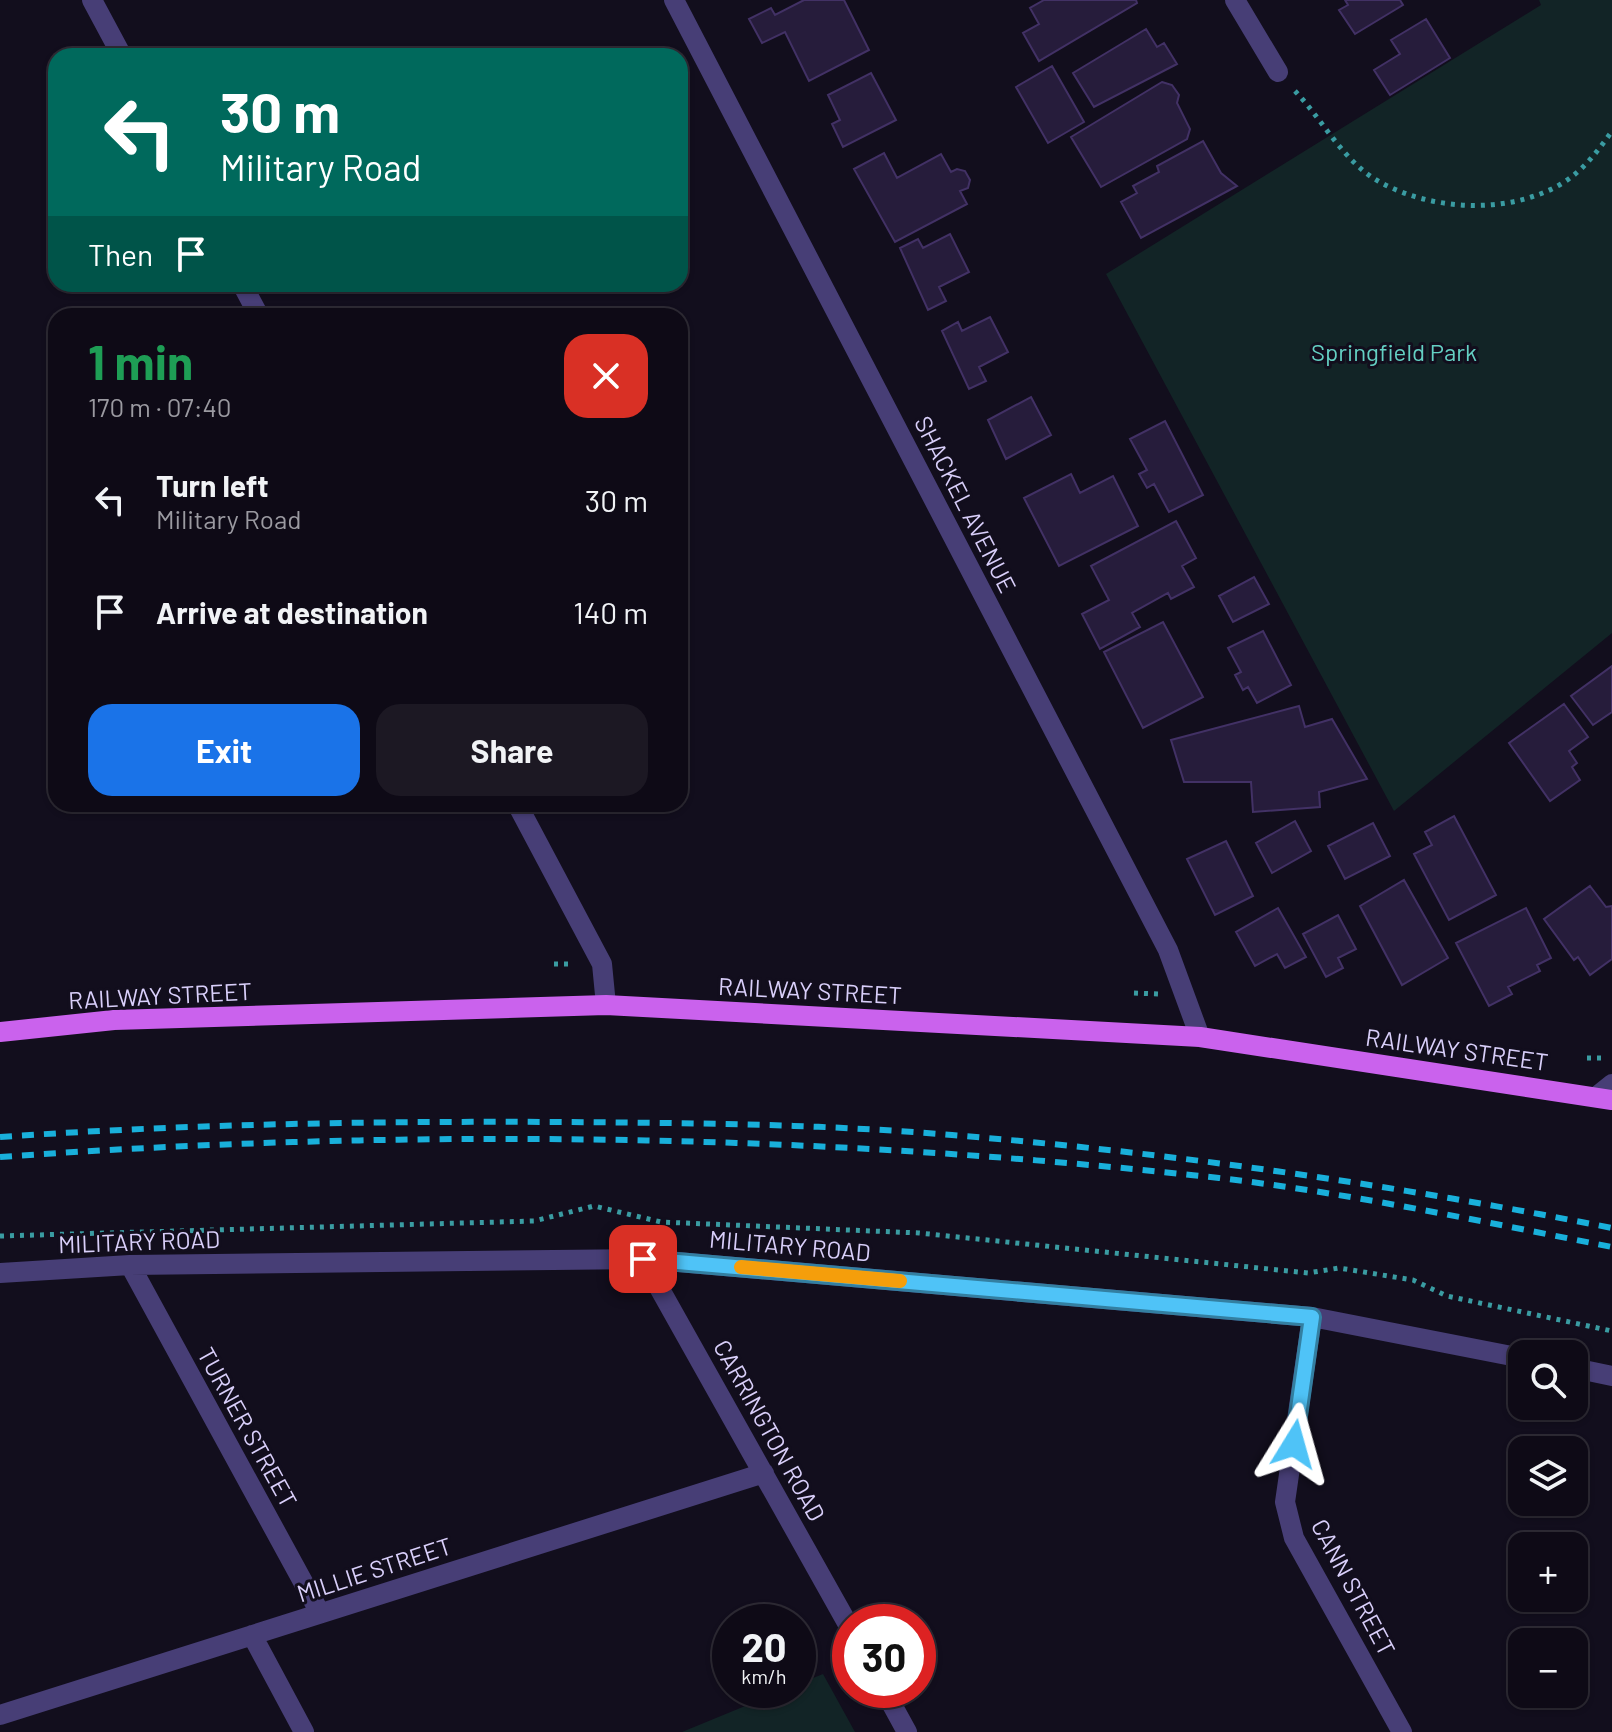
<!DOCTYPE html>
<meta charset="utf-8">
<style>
:root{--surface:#0e0a16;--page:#1c1823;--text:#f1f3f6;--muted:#9b9aa1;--line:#2e2b35;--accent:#1a73e8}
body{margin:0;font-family:Barlow,sans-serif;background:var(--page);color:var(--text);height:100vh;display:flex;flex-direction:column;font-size:30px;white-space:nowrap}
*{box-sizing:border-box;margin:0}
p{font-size:26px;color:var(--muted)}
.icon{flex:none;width:44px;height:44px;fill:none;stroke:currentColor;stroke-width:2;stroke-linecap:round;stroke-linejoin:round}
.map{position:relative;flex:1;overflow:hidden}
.side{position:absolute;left:48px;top:308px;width:640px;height:504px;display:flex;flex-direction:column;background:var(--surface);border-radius:24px;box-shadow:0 2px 6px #0004,0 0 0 2px var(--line)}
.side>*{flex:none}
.hud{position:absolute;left:48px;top:48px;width:640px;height:244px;border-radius:24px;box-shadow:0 2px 6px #0004,0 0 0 2px var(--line);background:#00695c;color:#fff;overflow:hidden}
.buttons{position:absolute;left:1508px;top:1340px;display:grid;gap:16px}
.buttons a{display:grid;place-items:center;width:80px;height:80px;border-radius:16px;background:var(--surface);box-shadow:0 2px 6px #0004,0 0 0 2px var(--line);font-size:40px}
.speed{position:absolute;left:712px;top:1604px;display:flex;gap:16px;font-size:40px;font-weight:700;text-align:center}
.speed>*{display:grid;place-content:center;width:104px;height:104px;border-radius:50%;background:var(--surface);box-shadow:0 2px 6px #0004,0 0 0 2px var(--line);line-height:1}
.speed small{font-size:20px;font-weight:400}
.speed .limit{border:12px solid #d22;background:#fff;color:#111}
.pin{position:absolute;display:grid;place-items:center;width:68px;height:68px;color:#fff;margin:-34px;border-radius:16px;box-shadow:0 4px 12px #0006}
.me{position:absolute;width:88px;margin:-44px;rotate:8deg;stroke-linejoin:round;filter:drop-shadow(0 0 6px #0008)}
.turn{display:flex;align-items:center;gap:28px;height:168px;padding:0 40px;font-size:36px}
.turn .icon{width:104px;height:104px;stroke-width:2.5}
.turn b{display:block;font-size:56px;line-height:68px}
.then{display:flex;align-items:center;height:76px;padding:0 40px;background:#0003;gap:16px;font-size:30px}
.round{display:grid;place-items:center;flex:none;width:84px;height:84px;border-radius:24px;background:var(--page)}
.overview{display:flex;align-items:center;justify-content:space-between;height:136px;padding:0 40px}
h1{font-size:48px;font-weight:700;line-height:60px;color:#1e9e55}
.action{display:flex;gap:16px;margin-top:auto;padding:16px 40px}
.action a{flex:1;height:92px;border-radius:24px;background:var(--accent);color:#fff;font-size:32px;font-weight:700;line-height:92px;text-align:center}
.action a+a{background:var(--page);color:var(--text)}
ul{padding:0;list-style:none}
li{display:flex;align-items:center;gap:24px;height:112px;padding:0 40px}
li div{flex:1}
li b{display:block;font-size:30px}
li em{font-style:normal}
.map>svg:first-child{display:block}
</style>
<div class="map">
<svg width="1612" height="1732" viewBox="0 0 1612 1732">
<rect width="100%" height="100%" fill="#120e1d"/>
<path fill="#122426" d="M1539,0H1612V633L1394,811L1106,274L1541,5Z
M823,1674L855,1732H682L784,1690H798V1684Z"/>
<path fill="#261c3b" stroke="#423165" stroke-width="2" d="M804,0H844L869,50L809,81L785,32L762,43L749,19L771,8L775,15Z
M1044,0H1136L1137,3L1039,61L1023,33L1039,24L1030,8Z
M1345,0H1400L1403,5L1355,34L1339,10L1348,5Z
M1426,19L1450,58L1390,95L1374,70L1400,54L1391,40Z
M1146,29L1157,47L1164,43L1177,64L1094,107L1073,73Z
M1052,66L1084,122L1048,143L1016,87Z
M871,73L896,120L843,147L832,124L840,120L828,95Z
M1162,82L1172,85L1179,95L1177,103L1190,129L1187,139L1101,187L1071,137Z
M1203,141L1221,173L1237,186L1141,238L1121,202L1137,193L1133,186L1159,172L1157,166Z
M884,153L897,178L941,154L951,172L957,169L965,171L970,180L968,188L960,191L967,204L895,242L854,169Z
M950,234L969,272L939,287L946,301L928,310L900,248L918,239L923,248Z
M990,317L1008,352L979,367L986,381L969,389L942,331L958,322L962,331Z
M1031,397L1051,435L1006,459L988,420Z
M1165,421L1203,495L1169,512L1154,484L1147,488L1139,474L1147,470L1130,439Z
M1071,474L1080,493L1113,476L1138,526L1059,566L1024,498Z
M1176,521L1196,558L1182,566L1194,587L1171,599L1168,593L1132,613L1140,627L1100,649L1082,614L1109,600L1091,566Z
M1254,577L1269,604L1233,622L1219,596Z
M1163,622L1203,697L1143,728L1104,652Z
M1263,631L1291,685L1257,703L1248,687L1243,690L1235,675L1241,672L1228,648Z
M1612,666V712L1593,725L1571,696Z
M1564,704L1588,737L1569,751L1577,763L1572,767L1580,780L1550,801L1509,743Z
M1299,706L1305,727L1332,719L1367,779L1319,792L1320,807L1253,812L1251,782H1184L1171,740Z
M1454,816L1496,895L1449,920L1414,854L1432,845L1425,832Z
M1295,821L1311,851L1272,873L1256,843Z
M1373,823L1390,856L1345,879L1328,846Z
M1226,841L1253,896L1215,915L1187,859Z
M1404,880L1448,958L1402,985L1360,906Z
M1590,886L1606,907L1612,906V959L1590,975L1578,957L1574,960L1544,919Z
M1278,908L1306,957L1285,968L1277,954L1255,966L1236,932Z
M1526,908L1551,958L1537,965L1540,971L1508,987L1512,994L1489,1006L1456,943Z
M1338,915L1356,949L1338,958L1343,968L1326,977L1303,934Z"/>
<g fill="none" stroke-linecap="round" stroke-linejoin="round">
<path stroke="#3a9ca2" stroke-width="5" stroke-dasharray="4 6" stroke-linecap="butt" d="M1295,91C1322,119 1343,161 1378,181C1431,211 1508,215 1561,184C1583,171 1598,151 1612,131
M554,964H574
M1134,993L1159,994
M1587,1058H1603
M0,1236L534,1221L594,1206L661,1222L919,1233L1308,1273L1339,1268L1413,1280L1447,1296L1612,1331"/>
<path stroke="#473e76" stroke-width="20" d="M92,0L122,56
M674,0L1168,950L1200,1037
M1235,0L1278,72
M242,284L259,316
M517,804L602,964L606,1005
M1597,1096L1612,1084
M643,1259L850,1628
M130,1265L320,1613
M0,1273L130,1265L643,1259L1312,1317L1522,1358
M1312,1317L1285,1502L1294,1538L1402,1732
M1574,1368L1612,1376
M252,1635L304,1732
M884,1690L907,1732
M0,1715L764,1473"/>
<path stroke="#ca62ed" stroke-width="20" d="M0,1032L114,1020L606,1005L1200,1037L1612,1100"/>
<path stroke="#19b0db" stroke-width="6" stroke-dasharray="12 10" stroke-linecap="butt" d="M0,1137C187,1124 374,1121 561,1122C691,1123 822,1124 952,1135C1174,1153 1394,1185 1612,1228
M0,1157C406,1128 815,1133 1219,1178C1349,1193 1484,1222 1612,1247"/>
</g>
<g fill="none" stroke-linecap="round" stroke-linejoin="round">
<g stroke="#337fa1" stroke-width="20">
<path id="route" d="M643,1259L1312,1317L1294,1444"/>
</g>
<use href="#route" stroke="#4fc3f7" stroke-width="14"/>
<path stroke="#f59e0b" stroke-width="14" d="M741,1267L900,1281"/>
</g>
<g text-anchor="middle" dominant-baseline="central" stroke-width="6" stroke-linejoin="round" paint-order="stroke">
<g font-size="24" fill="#64d0c3" stroke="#120e1d">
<text x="1394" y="351">Springfield Park</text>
</g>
<g font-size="24" fill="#d9cffa" stroke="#120e1d">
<text transform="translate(966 504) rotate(63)">SHACKEL AVENUE</text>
<text transform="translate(810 990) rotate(3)">RAILWAY STREET</text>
<text transform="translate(160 995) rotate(-3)">RAILWAY STREET</text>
<text transform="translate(1457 1049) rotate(8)">RAILWAY STREET</text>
<text transform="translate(139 1241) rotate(-2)">MILITARY ROAD</text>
<text transform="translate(790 1245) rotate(5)">MILITARY ROAD</text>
<text transform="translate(248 1427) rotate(61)">TURNER STREET</text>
<text transform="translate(770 1430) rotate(61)">CARRINGTON ROAD</text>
<text transform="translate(374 1569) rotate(-18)">MILLIE STREET</text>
<text transform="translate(1354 1587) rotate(62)">CANN STREET</text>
</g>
</g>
</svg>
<div class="buttons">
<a><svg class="icon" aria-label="search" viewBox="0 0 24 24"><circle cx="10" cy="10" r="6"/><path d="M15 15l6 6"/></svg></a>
<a><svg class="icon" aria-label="layers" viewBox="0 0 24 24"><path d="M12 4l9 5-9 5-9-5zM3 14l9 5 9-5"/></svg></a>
<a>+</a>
<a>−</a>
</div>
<div class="speed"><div>20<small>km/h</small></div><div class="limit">30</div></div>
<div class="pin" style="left:643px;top:1259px;background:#d93025"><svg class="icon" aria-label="arrive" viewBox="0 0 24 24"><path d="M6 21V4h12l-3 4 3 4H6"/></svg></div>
<svg class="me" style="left:1294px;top:1444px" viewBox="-20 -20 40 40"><path d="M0-17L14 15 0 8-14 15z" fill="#4fc3f7" stroke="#fff" stroke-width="4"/></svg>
<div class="hud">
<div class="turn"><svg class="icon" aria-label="left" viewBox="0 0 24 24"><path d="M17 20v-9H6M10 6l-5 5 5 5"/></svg><div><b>30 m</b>Military Road</div></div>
<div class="then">Then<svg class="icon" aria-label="arrive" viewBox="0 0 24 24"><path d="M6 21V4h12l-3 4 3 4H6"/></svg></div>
</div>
<section class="side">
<div class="overview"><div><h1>1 min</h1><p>170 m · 07:40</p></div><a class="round" style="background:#d93025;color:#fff"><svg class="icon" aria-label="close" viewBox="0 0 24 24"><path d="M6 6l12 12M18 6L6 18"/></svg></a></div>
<ul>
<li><svg class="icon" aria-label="left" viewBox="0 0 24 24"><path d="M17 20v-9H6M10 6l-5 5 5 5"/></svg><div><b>Turn left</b><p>Military Road</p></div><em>30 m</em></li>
<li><svg class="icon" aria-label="arrive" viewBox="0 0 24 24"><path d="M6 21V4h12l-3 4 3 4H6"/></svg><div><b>Arrive at destination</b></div><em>140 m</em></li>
</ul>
<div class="action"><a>Exit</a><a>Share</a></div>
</section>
</div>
